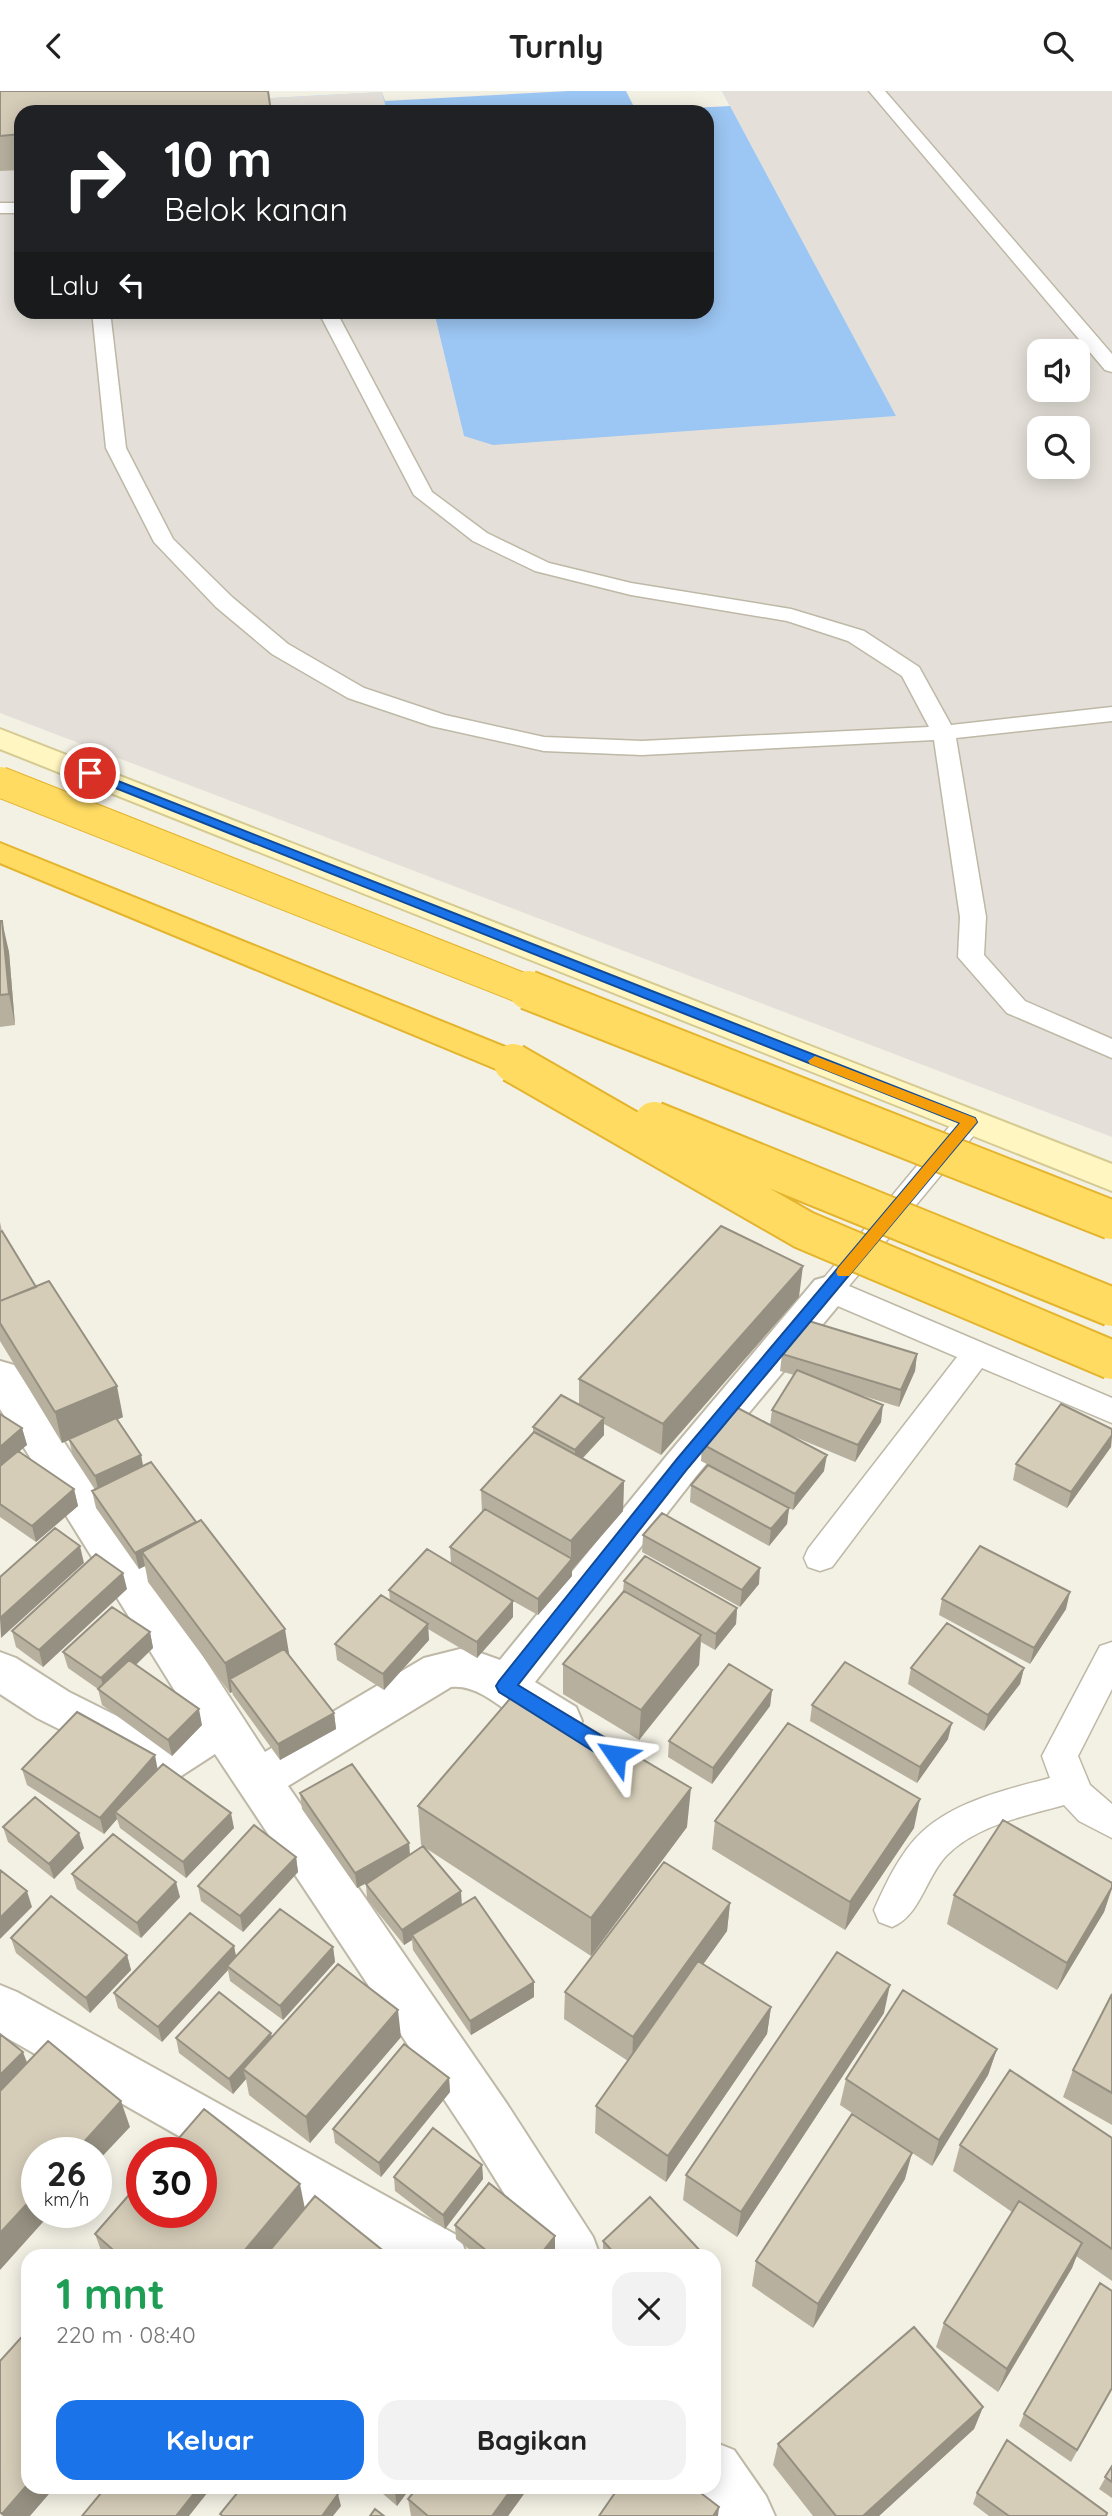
<!DOCTYPE html>
<html lang="id">
<meta charset="utf-8">
<style>
:root{--surface:#fff;--page:#f2f2f2;--text:#222;--muted:#767676;--accent:#1a73e8}
body{margin:0;font-family:Quicksand,sans-serif;background:var(--page);color:var(--text);height:100vh;display:flex;flex-direction:column;font-size:26px;white-space:nowrap}
*{box-sizing:border-box;margin:0}
p{font-size:23px;color:var(--muted)}
.icon{flex:none;width:38px;height:38px;fill:none;stroke:currentColor;stroke-width:2;stroke-linecap:round;stroke-linejoin:round}
.map{position:relative;flex:1;overflow:hidden}
.side{position:absolute;left:21px;top:2158px;width:700px;height:245px;display:flex;flex-direction:column;background:var(--surface);border-radius:21px;box-shadow:0 4px 18px #0003}
.side>*{flex:none}
.hud{position:absolute;left:14px;top:14px;width:700px;height:214px;border-radius:21px;box-shadow:0 4px 18px #0003;background:#202124;color:#fff;overflow:hidden}
.fabs{position:absolute;left:1027px;top:248px;display:grid;gap:14px}
.fabs a{display:grid;place-items:center;width:63px;height:63px;border-radius:14px;background:var(--surface);box-shadow:0 4px 18px #0003;font-size:35px}
.speed{position:absolute;left:21px;top:2046px;display:flex;gap:14px;font-size:35px;font-weight:700;text-align:center}
.speed>*{display:grid;place-content:center;width:91px;height:91px;border-radius:50%;background:var(--surface);box-shadow:0 4px 18px #0003;line-height:1}
.speed small{font-size:18px;font-weight:400}
.speed .limit{border:10px solid #d22;background:#fff;color:#111}
.pin{position:absolute;display:grid;place-items:center;width:60px;height:60px;color:#fff;margin:-30px;border:4px solid #fff;border-radius:50%;box-shadow:0 2px 7px #0007}
.me{position:absolute;width:77px;margin:-38px;rotate:302deg;stroke-linejoin:round;filter:drop-shadow(0 0 5px #0008)}
.turn{display:flex;align-items:center;gap:24px;height:147px;padding:0 35px;font-size:32px}
.turn .icon{width:91px;height:91px;stroke-width:2.5}
.turn b{display:block;font-size:49px;line-height:60px}
.then{display:flex;align-items:center;height:66px;padding:0 35px;background:#0003;gap:14px;font-size:26px}
.round{display:grid;place-items:center;flex:none;width:74px;height:74px;border-radius:21px;background:var(--page)}
.head{display:flex;align-items:center;justify-content:space-between;height:119px;padding:0 35px}
h1{font-size:42px;font-weight:700;line-height:52px;color:#1e9e55}
.button{display:flex;gap:14px;margin-top:auto;padding:14px 35px}
.button a{flex:1;height:80px;border-radius:21px;background:var(--accent);color:#fff;font-size:28px;font-weight:700;line-height:80px;text-align:center}
.button a+a{background:var(--page);color:var(--text)}
header{display:flex;justify-content:space-between;align-items:center;height:91px;padding:0 35px;background:var(--surface);font-size:32px;font-weight:700}
.map>svg:first-child{display:block}
</style>
<header><svg class="icon" aria-label="back" viewBox="0 0 24 24"><path d="M15 5l-7 7 7 7"/></svg>Turnly<svg class="icon" aria-label="search" viewBox="0 0 24 24"><circle cx="10" cy="10" r="6"/><path d="M15 15l6 6"/></svg></header>
<div class="map">
<svg width="1112" height="2425" viewBox="0 0 1112 2425">
<rect width="100%" height="100%" fill="#f3f0e4"/>
<path fill="#e4e0d9" fill-rule="evenodd" d="M722,0H1112V1046L0,622V22L21,21V220L434,221L464,345L896,325ZM1040,261H1078V299H1040ZM1040,338H1078V376H1040Z
M382,1L387,21H21Z"/>
<path fill="#9cc6f3" d="M0,0H722L896,325L493,354L464,345L434,221L707,220V21H387L382,1L0,22Z"/>
<path fill="#f3f0e4" d="M0,0H569L385,10L382,1L0,22Z
M626,0H722L730,15L636,20Z"/>
<g fill="none" stroke-linecap="round" stroke-linejoin="round">
<g stroke="#beb8a6" stroke-width="3">
<path id="lane" d="M869,0H885L1112,263V281L1105,279Z
M0,112H21V122H0Z
M92,220H110L126,357L173,448L232,506L288,553L364,597L445,624L544,646L642,650L929,636L902,585L848,550L787,530L631,504L535,480L473,450L414,404L318,220H336L432,401L487,442L549,472L631,492L791,518L864,540L919,576L951,634L1112,616V630L956,647L986,826L984,864L1025,910L1112,948V967L1007,922L958,866L960,826L934,649L642,664L544,660L431,635L348,607L272,563L216,516L154,451L106,357Z
M969,1022L979,1024L983,1031L979,1038L849,1195L1112,1307V1332L982,1277L832,1476L820,1480L808,1476L804,1467L808,1458L957,1266L819,1207L814,1199L959,1024Z
M1112,1551V1598L1078,1665L1090,1694L1112,1713V1747L1079,1730L1064,1714C1025,1725 976,1734 946,1765C926,1786 920,1825 892,1836L879,1831L874,1819C885,1794 901,1760 922,1741C955,1710 1008,1698 1050,1687L1042,1665L1100,1555Z"/>
</g>
<g stroke="#beb8a6" stroke-width="4">
<path id="street" d="M829,1185L843,1189L848,1199L843,1209L697,1384L535,1591L576,1616L582,1630L576,1644C572,1645 564,1649 560,1649C528,1649 490,1591 451,1596L288,1695L507,2013L593,2146L600,2165H543L471,2049L215,1663L181,1685L165,1691L37,1627L0,1603V1561L16,1567L69,1601L163,1648L193,1629L0,1318V1270L14,1274L265,1661L424,1567L460,1558L475,1560L500,1569L669,1362L815,1189Z
M0,1894L17,1901L460,2146L467,2165H389L0,1943Z
M714,2351L734,2359L766,2405L775,2425H712L693,2396H714Z"/>
</g>
<g stroke="#d5ca91" stroke-width="4">
<path id="secondary" d="M0,638L1112,1073V1100L0,658Z"/>
</g>
<g stroke="#e4b42c" stroke-width="4">
<path id="highway" d="M0,752L525,964L530,972L525,980L513,984L501,980L0,772Z"/>
</g>
<use href="#lane" fill="#fff" fill-rule="evenodd"/>
<use href="#street" fill="#fff" fill-rule="evenodd"/>
<use href="#secondary" fill="#fff6c1" fill-rule="evenodd"/>
<use href="#highway" fill="#ffdb62" fill-rule="evenodd"/>
<g stroke="#e4b42c" stroke-width="32" stroke-linecap="butt">
<path id="highway-bridge-far1" d="M0,691L532,901"/>
</g>
<g stroke="#e4b42c" stroke-width="42" stroke-linecap="butt">
<path id="highway-bridge" d="M528,899L1112,1129
M513,972L804,1139L1112,1269
M654,1030L1112,1216"/>
</g>
<use href="#highway-bridge-far1" stroke="#ffdb62" stroke-width="30"/>
<use href="#highway-bridge" stroke="#ffdb62" stroke-width="38"/>
</g>
<path fill="#b7b09e" d="M0,0L21,21V79L0,80Z
M0,830L9,861L15,934L0,936Z
M0,1131L2,1140L36,1196L123,1326L117,1329L141,1364L143,1375L334,1622L336,1638L280,1669L233,1604L232,1601L230,1602L148,1491L145,1475L139,1478L96,1417L92,1400L96,1398L73,1365L69,1349L62,1352L0,1250Z
M799,1206L661,1364L604,1333V1344L583,1367L624,1390L623,1420L572,1479V1485L538,1524L513,1510V1526L477,1567L428,1538L429,1549L384,1599L337,1569L335,1553L390,1510L389,1499L451,1472L450,1456L482,1422L481,1399L533,1342V1336L579,1314V1288Z
M782,1263H917L915,1280L899,1316L857,1303L881,1331L855,1371L783,1341L824,1380L793,1419L789,1417L787,1433L769,1455L690,1411L691,1394L780,1412L701,1370L702,1353L770,1334L772,1319L794,1284L780,1280Z
M0,1323L22,1337L27,1354L19,1360L74,1398L78,1415L36,1451L0,1426Z
M1112,1338L1111,1356L1067,1417L1013,1389L1016,1373Z
M643,1444L759,1493L740,1516L642,1461Z
M624,1490L737,1517L736,1533L715,1559L701,1551L699,1574L639,1649L563,1603V1573L623,1500Z
M127,1498L43,1576L16,1556L12,1540Z
M942,1508L1066,1518L1030,1573L939,1524Z
M150,1541L153,1557L136,1574L202,1634L172,1665L102,1614L98,1598L68,1577L63,1561Z
M911,1577H1024L1020,1593L984,1640L908,1593Z
M772,1599L770,1615L712,1693L668,1666L669,1650Z
M812,1614L948,1648L917,1692L810,1630Z
M22,1678H158L234,1737L186,1787L120,1737L117,1728L104,1743L27,1694Z
M300,1702L409,1752L410,1764L423,1755L421,1754L418,1715L687,1736L591,1865L424,1756L462,1814L534,1891V1906L471,1944L413,1859L412,1849L404,1854L367,1808L366,1793L373,1789L357,1797L302,1718Z
M715,1730L914,1737L845,1839L712,1758Z
M3,1736L84,1757L54,1788L8,1751Z
M296,1766L298,1781L243,1841L201,1810L198,1795Z
M72,1783L180,1806L141,1847L77,1798Z
M1112,1792V1798L1104,1821L1057,1899L947,1833L954,1804Z
M730,1812L727,1840L703,1873L771,1916L767,1943L666,2091L595,2042L596,2015L628,1970L564,1928L565,1901Z
M11,1847L127,1864L131,1879L90,1922L16,1862Z
M234,1855L236,1866L333,1856L335,1871L283,1929L230,1890L228,1879L162,1951L118,1917L114,1902Z
M1112,1903V2034L1063,2006L1073,1979Z
M884,1922L737,2146L683,2109L686,2084Z
M401,1946L310,2052L249,2004L246,1988L233,2003L179,1962L176,1947Z
M997,1958L988,1984L932,2075L840,2014L846,1988Z
M449,1987L450,2001L381,2086L335,2052L333,2038Z
M1112,2047V2190L1076,2165L1072,2177L998,2301L936,2256L944,2232L1012,2121L953,2080L960,2054Z
M482,2074L483,2088L445,2138L395,2100L394,2086Z
M905,2088L813,2237L752,2195L756,2170Z
M305,2117L386,2162L387,2165H103L95,2143Z
M455,2134L555,2158L550,2165H478L456,2148Z
M603,2150L705,2165H604L603,2163Z
M1112,2200V2298L1071,2371L1019,2335L1024,2323Z
M983,2316L974,2338L879,2425H813L773,2374L778,2353Z
M1112,2375V2407L1099,2398Z
M375,2396H411L397,2415Z
M418,2396H529L508,2425H411L408,2408Z
M977,2402L1106,2425H989L973,2413Z"/>
<path fill="#959081" d="M2,830L9,861L15,934L9,903Z
M803,1175L799,1206L661,1364L663,1333Z
M917,1263L915,1280L899,1316L901,1299Z
M117,1295L123,1326L62,1352L55,1321Z
M883,1314L881,1331L855,1371L858,1354Z
M604,1327V1344L575,1375V1359Z
M22,1337L27,1354L0,1377V1356Z
M1112,1344L1111,1356L1067,1417L1071,1401Z
M141,1364L144,1380L99,1402L95,1385Z
M827,1364L824,1380L793,1419L795,1403Z
M624,1390L623,1420L572,1479V1485L538,1524V1508L571,1470V1450Z
M74,1398L78,1415L36,1451L32,1435Z
M789,1417L787,1433L769,1455L771,1438Z
M196,1431L142,1461L145,1475L139,1478L135,1462Z
M80,1455L84,1472L1,1547L0,1527Z
M760,1477L759,1493L740,1516L742,1499Z
M123,1482L127,1498L43,1576L39,1559Z
M1070,1501L1066,1518L1030,1573L1034,1557Z
M513,1510V1526L477,1567V1551Z
M737,1517L736,1533L715,1559L716,1543Z
M428,1533L429,1549L384,1599L383,1583Z
M285,1538L290,1568L230,1588L232,1601L230,1602L225,1572Z
M150,1541L153,1557L105,1603L101,1587Z
M701,1544L699,1574L639,1649L641,1619Z
M1024,1577L1020,1593L984,1640L988,1624Z
M772,1599L770,1615L712,1693L713,1677Z
M199,1618L202,1634L172,1665L168,1649Z
M334,1622L336,1638L280,1669L278,1653Z
M952,1632L948,1648L917,1692L920,1676Z
M155,1664L158,1680L115,1721L117,1728L104,1743L100,1727Z
M691,1697L687,1736L591,1865V1827Z
M920,1708L914,1737L845,1839L850,1811Z
M231,1722L234,1737L186,1787L183,1771Z
M79,1742L84,1757L54,1788L49,1773Z
M409,1752L410,1768L357,1797L355,1782Z
M296,1766L298,1781L243,1841L240,1825Z
M176,1791L180,1806L141,1847L137,1832Z
M1112,1796L1104,1821L1057,1899L1067,1872Z
M27,1800L32,1816L0,1848V1827Z
M461,1800L462,1816L412,1844V1849L404,1854L402,1839Z
M730,1812L727,1840L632,1973L633,1946Z
M234,1855L237,1870L227,1875L228,1879L162,1951L158,1936Z
M333,1856L335,1871L283,1929L280,1915Z
M127,1864L131,1879L90,1922L86,1907Z
M534,1891V1906L471,1944L470,1930Z
M890,1894L884,1922L737,2146L741,2121Z
M771,1916L767,1943L666,2091L668,2065Z
M398,1919L401,1946L310,2052L306,2026Z
M271,1942L274,1956L243,1978L246,1988L233,2003L229,1988Z
M997,1958L988,1984L932,2075L939,2049Z
M23,1961L33,1987L0,2022V1984Z
M449,1987L450,2001L381,2086L379,2072Z
M121,2010L130,2036L96,2072V2062H74Z
M912,2062L905,2088L813,2237L818,2213Z
M482,2074L483,2088L445,2138L443,2124Z
M300,2093L305,2118L267,2165H240Z
M37,2102V2121H52L0,2179V2142Z
M555,2145V2158L550,2165H539Z
M1082,2152L1072,2177L998,2301L1007,2278Z
M983,2316L974,2338L879,2425H863Z
M28,2393V2396H55L30,2425H3L2,2423Z
M199,2396H212L189,2425H176Z
M394,2396H411L397,2415Z
M513,2396H529L508,2425H492Z
M338,2403L341,2415L333,2425H322Z
M719,2416L718,2425H713Z"/>
<path fill="#d5cdb8" stroke="#959081" stroke-width="2" d="M0,0H268L271,21H21V43L0,45Z
M0,830H2L9,903L0,904Z
M721,1135L803,1175L663,1333L579,1288Z
M2,1140L36,1196L0,1210V1141Z
M49,1190L117,1295L55,1321L0,1232V1210Z
M799,1227L917,1263L901,1299L782,1263Z
M797,1279L883,1314L858,1354L772,1319Z
M561,1304L604,1327L575,1359L533,1336Z
M1061,1313L1112,1338V1344L1071,1401L1016,1373Z
M734,1315L827,1364L795,1403L702,1353Z
M0,1323L22,1337L0,1356Z
M116,1327L141,1364L95,1385L69,1348Z
M534,1341L624,1390L571,1450L481,1399Z
M18,1360L74,1398L32,1435L0,1413V1375Z
M151,1371L196,1431L135,1462L92,1400Z
M708,1374L789,1417L771,1438L691,1394Z
M485,1418L572,1468L538,1508L450,1456Z
M662,1422L760,1477L742,1499L643,1444Z
M201,1429L285,1538L225,1572L142,1461Z
M55,1437L80,1455L0,1527V1486Z
M980,1455L1070,1501L1034,1557L942,1508Z
M427,1458L513,1510L477,1551L389,1499Z
M96,1463L123,1482L39,1559L12,1540Z
M645,1465L737,1517L716,1543L624,1490Z
M624,1500L701,1544L641,1619L563,1573Z
M381,1504L428,1533L383,1583L335,1553Z
M112,1516L150,1541L101,1587L63,1561Z
M947,1532L1024,1577L988,1624L911,1577Z
M284,1558L334,1622L278,1653L230,1588Z
M129,1569L199,1618L168,1649L98,1598Z
M845,1571L952,1632L920,1676L812,1614Z
M729,1573L772,1599L713,1677L669,1650Z
M520,1596L691,1697L591,1827L418,1715Z
M77,1621L155,1664L100,1727L22,1678Z
M788,1632L920,1708L850,1811L715,1730Z
M163,1673L231,1722L183,1771L115,1721Z
M352,1673L409,1752L355,1782L300,1702Z
M35,1706L79,1742L49,1773L3,1736Z
M1003,1729L1112,1792V1796L1067,1872L954,1804Z
M254,1734L296,1766L240,1825L198,1795Z
M113,1743L176,1791L137,1832L72,1783Z
M423,1755L461,1800L402,1839L366,1793Z
M664,1771L730,1812L633,1946L565,1901Z
M0,1779L27,1800L0,1827Z
M51,1805L127,1864L86,1907L11,1847Z
M475,1806L534,1891L470,1930L412,1844Z
M280,1818L333,1856L280,1915L227,1875Z
M190,1822L234,1855L158,1936L114,1902Z
M837,1861L890,1894L741,2121L686,2084Z
M698,1870L771,1916L668,2065L596,2015Z
M338,1873L398,1919L306,2026L243,1978Z
M903,1899L997,1958L939,2049L846,1988Z
M219,1901L271,1942L229,1988L176,1947Z
M1112,1903V2002L1073,1979Z
M0,1943L23,1961L0,1984Z
M48,1950L121,2010L74,2062H37V2102L0,2142V2000Z
M404,1953L449,1987L379,2072L333,2038Z
M1010,1979L1112,2047V2158L960,2054Z
M204,2018L300,2093L240,2165H120L95,2143L142,2089V2121H201V2062H166Z
M852,2023L912,2062L818,2213L756,2170Z
M433,2037L482,2074L443,2124L394,2086Z
M489,2092L555,2145L539,2165H493L455,2134Z
M315,2105L386,2162L384,2165H265Z
M650,2106L705,2165H617L603,2150Z
M1019,2110L1082,2152L1007,2278L944,2232Z
M1100,2192L1112,2200V2297L1077,2359L1024,2323Z
M914,2236L983,2316L863,2425H836L778,2353Z
M28,2239V2393L2,2423L0,2421V2270Z
M1007,2349L1107,2422L1106,2425H1009L977,2402Z
M1112,2375V2391L1105,2386Z
M106,2396H199L176,2425H82Z
M242,2396H330L338,2403L322,2425H223L220,2423Z
M418,2396H513L492,2425H428L408,2408Z
M619,2396H693L719,2416L713,2425H599Z
M375,2418L384,2425H370Z"/>
<path fill="#1a73e8" stroke="#114b97" stroke-width="2" d="M90,679L975,1027L977,1031L688,1377L518,1594L623,1658L625,1664L623,1670L616,1672L609,1670L499,1601L496,1595L499,1590L677,1368L960,1032L85,685L83,682Z"/>
<path fill="#f59e0b" d="M815,965L975,1027L977,1031L849,1185H838L836,1181L838,1177L960,1032L810,973L808,970Z"/>
</svg>
<div class="fabs">
<a><svg class="icon" aria-label="sound" viewBox="0 0 24 24"><path d="M4 9h4l5-4v14l-5-4H4zM17 9q2 3 0 6"/></svg></a>
<a><svg class="icon" aria-label="search" viewBox="0 0 24 24"><circle cx="10" cy="10" r="6"/><path d="M15 15l6 6"/></svg></a>
</div>
<div class="speed"><div>26<small>km/h</small></div><div class="limit">30</div></div>
<div class="pin" style="left:90px;top:682px;background:#d93025"><svg class="icon" aria-label="arrive" viewBox="0 0 24 24"><path d="M6 21V4h12l-3 4 3 4H6"/></svg></div>
<svg class="me" style="left:616px;top:1664px" viewBox="-20 -20 40 40"><path d="M0-17L14 15 0 8-14 15z" fill="#1a73e8" stroke="#fff" stroke-width="4"/></svg>
<div class="hud">
<div class="turn"><svg class="icon" aria-label="right" viewBox="0 0 24 24"><path d="M7 20v-9h11M14 6l5 5-5 5"/></svg><div><b>10 m</b>Belok kanan</div></div>
<div class="then">Lalu<svg class="icon" aria-label="left" viewBox="0 0 24 24"><path d="M17 20v-9H6M10 6l-5 5 5 5"/></svg></div>
</div>
<section class="side">
<div class="head"><div><h1>1 mnt</h1><p>220 m · 08:40</p></div><a class="round"><svg class="icon" aria-label="close" viewBox="0 0 24 24"><path d="M6 6l12 12M18 6L6 18"/></svg></a></div>
<div class="button"><a>Keluar</a><a>Bagikan</a></div>
</section>
</div>
